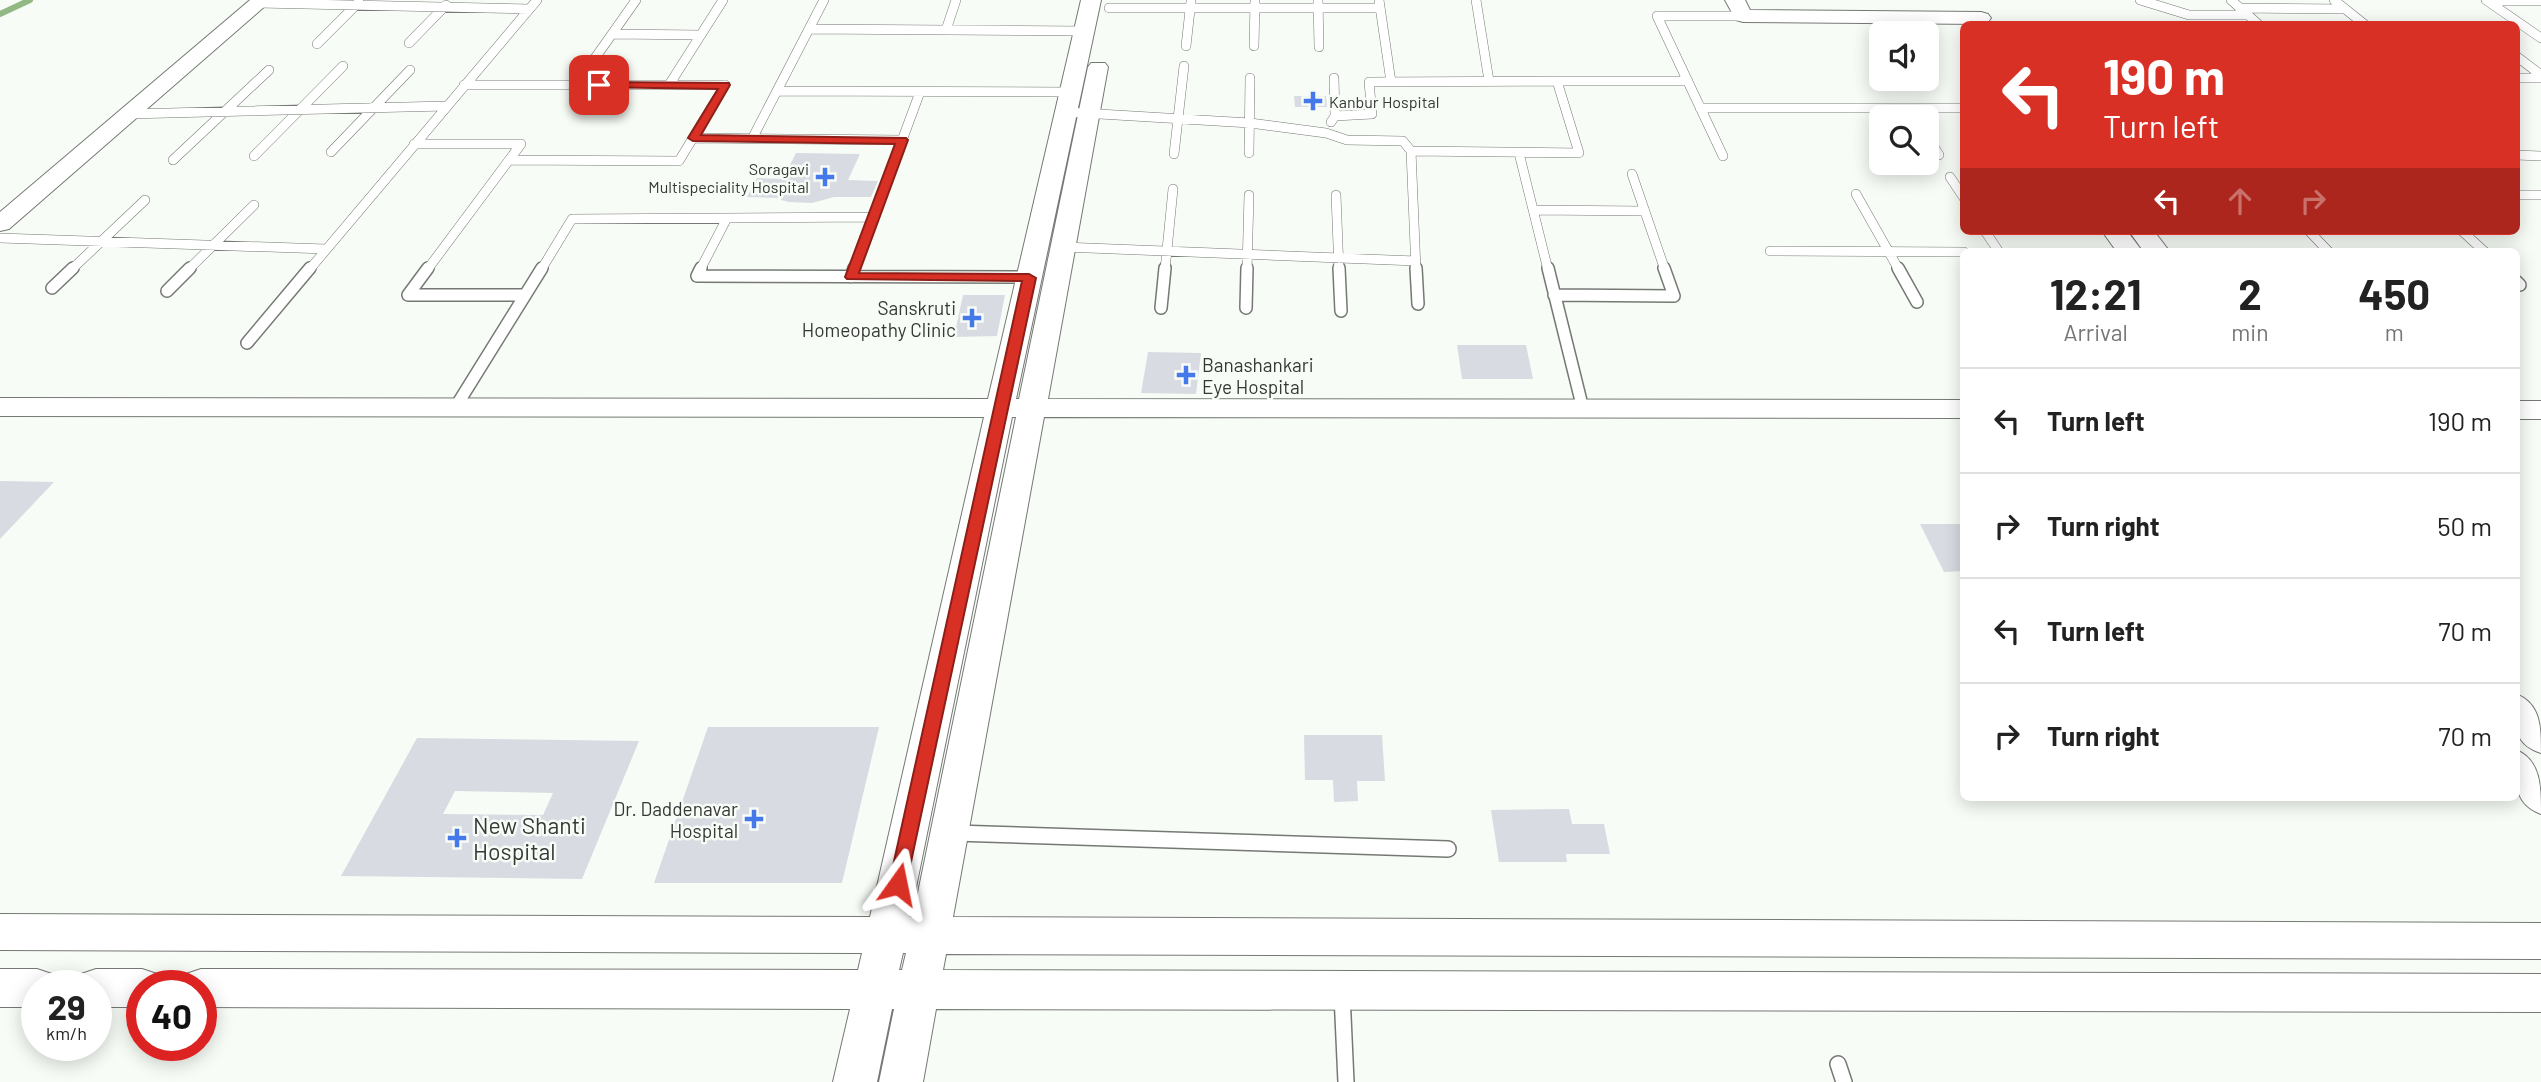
<!DOCTYPE html>
<style>
:root{--surface:#fff;--page:#f6f6f6;--text:#222;--muted:#767676;--line:#e0e0e0}
body{margin:0;font-family:Barlow,sans-serif;background:var(--page);color:var(--text);height:100vh;display:flex;flex-direction:column;font-size:26px;white-space:nowrap}
*{box-sizing:border-box;margin:0}
p{font-size:23px;color:var(--muted)}
.icon{flex:none;width:38px;height:38px;fill:none;stroke:currentColor;stroke-width:2;stroke-linecap:round;stroke-linejoin:round}
.map{position:relative;flex:1;overflow:hidden}
.side{position:absolute;left:1960px;top:248px;width:560px;height:553px;display:flex;flex-direction:column;background:var(--surface);border-radius:10px;box-shadow:0 4px 18px #0003}
.side>*{flex:none}
.hud{position:absolute;left:1960px;top:21px;width:560px;height:214px;border-radius:10px;box-shadow:0 4px 18px #0003;background:#d93025;color:#fff;overflow:hidden}
.buttons{position:absolute;left:1869px;top:21px;display:grid;gap:14px}
.buttons a{display:grid;place-items:center;width:70px;height:70px;border-radius:10px;background:var(--surface);box-shadow:0 4px 18px #0003;font-size:35px}
.speed{position:absolute;left:21px;top:970px;display:flex;gap:14px;font-size:35px;font-weight:700;text-align:center}
.speed>*{display:grid;place-content:center;width:91px;height:91px;border-radius:50%;background:var(--surface);box-shadow:0 4px 18px #0003;line-height:1}
.speed small{font-size:18px;font-weight:400}
.speed .limit{border:10px solid #d22;background:#fff;color:#111}
.pin{position:absolute;display:grid;place-items:center;width:60px;height:60px;color:#fff;margin:-30px;border-radius:14px;box-shadow:0 4px 10px #0006}
.me{position:absolute;width:77px;margin:-38px;rotate:12deg;stroke-linejoin:round;filter:drop-shadow(0 0 5px #0008)}
.turn{display:flex;align-items:center;gap:24px;height:147px;padding:0 28px;font-size:32px}
.turn .icon{width:91px;height:91px;stroke-width:2.5}
.turn b{display:block;font-size:49px;line-height:60px}
.lanes{display:flex;align-items:center;height:66px;padding:0 28px;background:#0003;justify-content:center;gap:35px;direction:ltr}
.lanes .off{opacity:.35}
.eta{display:flex;justify-content:space-evenly;align-items:center;height:119px;text-align:center}
.eta b{font-size:42px;font-weight:700;line-height:49px}
ul{padding:0;list-style:none}
li{display:flex;align-items:center;gap:21px;height:105px;padding:0 28px;border-top:2px solid var(--line)}
li div{flex:1}
li b{display:block;font-size:26px}
li em{font-style:normal}
.map>svg:first-child{display:block}
</style>
<div class="map">
<svg width="2541" height="1082" viewBox="0 0 2541 1082">
<rect width="100%" height="100%" fill="#f8fcf6"/>
<g fill="none" stroke-linecap="round" stroke-linejoin="round">
<path stroke="#92b984" stroke-width="6" d="M0,14L30,0"/>
</g>
<path fill="#d8dbe1" fill-rule="evenodd" d="M1294,96H1326L1327,107H1295Z
M796,153L860,154L848,180L878,181L871,197H834L812,203L789,202L781,200V198L747,197L757,178L783,179Z
M963,295H1005L997,336L954,337Z
M1457,345H1526L1533,379H1462Z
M1148,352L1201,353L1196,394L1141,393Z
M0,481L54,482L0,539Z
M1920,524H1964V571L1944,572Z
M708,727H879L842,883H654Z
M1304,735H1382L1385,781H1357L1358,801L1334,802L1333,780H1305Z
M417,738L639,741L582,879L341,876ZM455,791L553,793L543,815L443,814Z
M1569,809L1572,824H1604L1610,854H1566L1567,862H1499L1491,810Z"/>
<g fill="none" stroke-linecap="round" stroke-linejoin="round">
<g stroke="#757974" stroke-width="10">
<path id="service-far2" d="M1318,0L1319,47
M1379,0L1391,82
M1476,0L1489,81
M2140,0L2189,15H2247
M2231,0L2258,24
M2334,0L2364,24
M2486,0L2541,38
M2488,1H2541
M259,3L529,9
M1109,8H1380
M2240,8L2345,9
M809,29L1085,31
M946,30L956,0
M612,34L701,35
M409,43L446,5
M317,44L359,2
M1186,46L1191,1
M1254,46L1255,1
M2516,56L2541,75
M2516,78H2541
M1557,81H1688
M464,85H725
M576,85L636,0
M669,85L723,0
M777,91L1071,92
M1700,108H1964
M1066,112L1250,123L1326,133L1347,140L1403,141L1411,151L1579,153L1557,81L1369,82L1372,114L1335,116
M129,114L446,106
M1331,122L1335,116L1334,78
M1927,136L1939,155
M693,138L902,140
M752,139L824,0
M414,144H521L427,270
M1411,151L1416,270
M331,152L410,70
M1249,153L1250,78
M1519,153L1548,270
M1174,154L1184,66
M2516,155L2541,156
M254,156L343,66
M1723,156L1657,16H1743
M173,160L269,70
M509,160L679,161L725,85
M1632,174L1665,270
M1950,177L1964,198
M1856,194L1899,270
M1336,195L1339,270
M2516,195H2541
M1533,210L1645,211
M1985,231L1999,252
M2309,231L2329,252
M2462,231L2485,252
M0,238L326,249
M1063,247L1416,261
M1770,251L1964,252
M71,270L145,200
M188,270L254,205
M309,270L537,0
M541,270L572,219L874,217
M700,270L727,218
M854,270L920,92
M1165,270L1173,189
M1247,270L1249,195"/>
</g>
<g stroke="#757974" stroke-width="14">
<path id="service-far1" d="M428,268L408,295H525
M701,268L697,276L1029,277
M1339,268L1341,311
M1416,268L1418,304
M1548,268L1583,409
M1898,268L1917,302
M851,277L854,268
M2516,281L2520,285H2516
M52,288L73,268
M167,291L190,268
M1554,295L1674,296L1664,268
M1161,308L1165,268
M1246,308L1247,268
M247,343L310,268
M455,408L542,268"/>
</g>
<g stroke="#757974" stroke-width="18">
<path id="service" d="M955,833L1448,849
M1342,994L1346,1082
M1838,1064L1844,1082"/>
</g>
<g stroke="#757974" stroke-width="2">
<path id="tertiary" d="M250,0H272L9,229L0,231V212Z
M1081,0H1101L1016,399H1019L1088,67L1091,63H1105L1108,67L1048,399L1964,400V418L1044,417L953,917L2541,923V959L946,954L943,970L2541,974V1012L936,1009L923,1082H879L894,1009H892L877,1082H833L850,1009L201,1007V985H181L186,974L201,969L858,970L862,953L0,950V914L870,917L984,417L0,416V398L988,399ZM1012,417H1016L913,917H910ZM903,953H906L902,970H899Z
M1725,0H1745L1750,10L1981,12L1988,14L1991,18L1988,22L1981,24L1743,22L1736,20Z
M2102,231H2127L2143,252H2117Z
M2129,231H2154L2170,252H2144Z
M2516,401H2541V419H2516Z
M2516,694C2541,704 2541,727 2541,753C2510,743 2516,721 2516,694Z
M2516,750C2541,760 2541,787 2541,814C2511,803 2516,777 2516,750Z
M0,969H37L52,974L57,985H37V1007H0Z
M96,969H142L157,974L162,985H142V1007H96V985H76L81,974Z"/>
</g>
<use href="#service-far2" stroke="#fff" stroke-width="9"/>
<use href="#service-far1" stroke="#fff" stroke-width="11"/>
<use href="#service" stroke="#fff" stroke-width="15"/>
<use href="#tertiary" fill="#fff" fill-rule="evenodd"/>
</g>
<path fill="#d93025" stroke="#8d1f18" stroke-width="2" d="M599,82L729,83L730,85L701,135L906,138L908,140L859,273L1029,274L1036,278L905,890L898,892L891,890L889,884L1022,281L847,279L845,277L895,144L693,141L688,138L718,89L595,87L594,85Z"/>
<g fill="#4578e9" stroke="#f8fcf6" stroke-width="2.5">
<path d="M1309.5 90.5h7v7h7v7h-7v7h-7v-7h-7v-7h7z"/>
<path d="M821.5 166.5h7v7h7v7h-7v7h-7v-7h-7v-7h7z"/>
<path d="M968.5 307.5h7v7h7v7h-7v7h-7v-7h-7v-7h7z"/>
<path d="M1182.5 364.5h7v7h7v7h-7v7h-7v-7h-7v-7h7z"/>
<path d="M750.5 808.5h7v7h7v7h-7v7h-7v-7h-7v-7h7z"/>
<path d="M453.5 827.5h7v7h7v7h-7v7h-7v-7h-7v-7h7z"/>
</g>
<g text-anchor="middle" dominant-baseline="central" stroke-width="5" stroke-linejoin="round" paint-order="stroke">
<g font-size="16" fill="#363836" stroke="#f8fcf6" text-anchor="start">
<text x="1329" y="101">Kanbur Hospital</text>
<text x="809" y="168" text-anchor="end">Soragavi<tspan x="809" dy="18">Multispeciality Hospital</tspan></text>
</g>
<g font-size="19" fill="#363836" stroke="#f8fcf6" text-anchor="end">
<text x="956" y="307">Sanskruti<tspan x="956" dy="22">Homeopathy Clinic</tspan></text>
<text x="1202" y="364" text-anchor="start">Banashankari<tspan x="1202" dy="22">Eye Hospital</tspan></text>
<text x="738" y="808">Dr. Daddenavar<tspan x="738" dy="22">Hospital</tspan></text>
</g>
<g font-size="23" fill="#363836" stroke="#f8fcf6" text-anchor="start">
<text x="473" y="825">New Shanti<tspan x="473" dy="26">Hospital</tspan></text>
</g>
</g>
</svg>
<div class="buttons">
<a><svg class="icon" aria-label="sound" viewBox="0 0 24 24"><path d="M4 9h4l5-4v14l-5-4H4zM17 9q2 3 0 6"/></svg></a>
<a><svg class="icon" aria-label="search" viewBox="0 0 24 24"><circle cx="10" cy="10" r="6"/><path d="M15 15l6 6"/></svg></a>
</div>
<div class="speed"><div>29<small>km/h</small></div><div class="limit">40</div></div>
<div class="pin" style="left:599px;top:85px;background:#d93025"><svg class="icon" aria-label="arrive" viewBox="0 0 24 24"><path d="M6 21V4h12l-3 4 3 4H6"/></svg></div>
<svg class="me" style="left:898px;top:884px" viewBox="-20 -20 40 40"><path d="M0-17L14 15 0 8-14 15z" fill="#d93025" stroke="#fff" stroke-width="4"/></svg>
<div class="hud">
<div class="turn"><svg class="icon" aria-label="left" viewBox="0 0 24 24"><path d="M17 20v-9H6M10 6l-5 5 5 5"/></svg><div><b>190 m</b>Turn left</div></div>
<div class="lanes"><svg class="icon" aria-label="left" viewBox="0 0 24 24"><path d="M17 20v-9H6M10 6l-5 5 5 5"/></svg><svg class="icon off" aria-label="ahead" viewBox="0 0 24 24"><path d="M12 20V5M6 11l6-6 6 6"/></svg><svg class="icon off" aria-label="right" viewBox="0 0 24 24"><path d="M7 20v-9h11M14 6l5 5-5 5"/></svg></div>
</div>
<section class="side">
<div class="eta">
<div><b>12:21</b><p>Arrival</p></div>
<div><b>2</b><p>min</p></div>
<div><b>450</b><p>m</p></div>
</div>
<ul>
<li><svg class="icon" aria-label="left" viewBox="0 0 24 24"><path d="M17 20v-9H6M10 6l-5 5 5 5"/></svg><div><b>Turn left</b></div><em>190 m</em></li>
<li><svg class="icon" aria-label="right" viewBox="0 0 24 24"><path d="M7 20v-9h11M14 6l5 5-5 5"/></svg><div><b>Turn right</b></div><em>50 m</em></li>
<li><svg class="icon" aria-label="left" viewBox="0 0 24 24"><path d="M17 20v-9H6M10 6l-5 5 5 5"/></svg><div><b>Turn left</b></div><em>70 m</em></li>
<li><svg class="icon" aria-label="right" viewBox="0 0 24 24"><path d="M7 20v-9h11M14 6l5 5-5 5"/></svg><div><b>Turn right</b></div><em>70 m</em></li>
</ul>
</section>
</div>
